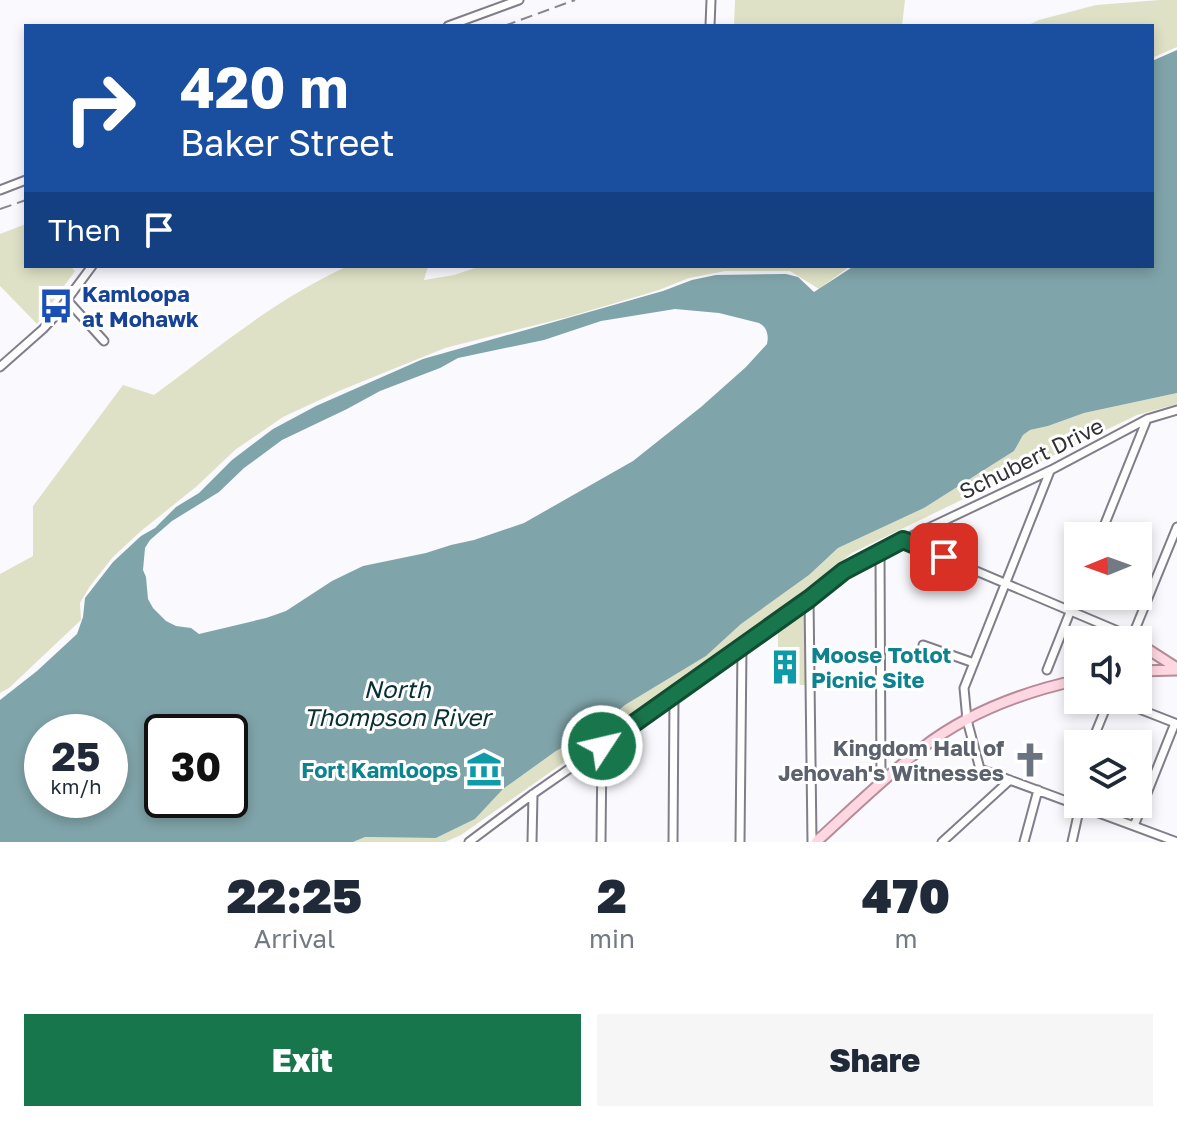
<!DOCTYPE html>
<style>
:root{--surface:#fff;--page:#f6f6f7;--text:#1f2937;--muted:#747a83;--accent:#18764c}
body{margin:0;font-family:"Golos Text",sans-serif;background:var(--page);color:var(--text);height:100vh;display:flex;flex-direction:column;font-size:30px;white-space:nowrap}
*{box-sizing:border-box;margin:0}
p{font-size:26px;color:var(--muted)}
.icon{flex:none;width:44px;height:44px;fill:none;stroke:currentColor;stroke-width:2;stroke-linecap:round;stroke-linejoin:round}
.map{position:relative;height:842px;overflow:hidden}
.side{display:flex;flex-direction:column;background:var(--surface);flex:1}
.side>*{flex:none}
.guide{position:absolute;left:24px;top:24px;width:1130px;height:244px;border-radius:0px;box-shadow:0 4px 12px #0003;background:#1a4fa0;color:#fff;overflow:hidden}
.needle{width:52px;rotate:269deg}
.fabs{position:absolute;left:1064px;top:522px;display:grid;gap:16px}
.fabs a{display:grid;place-items:center;width:88px;height:88px;border-radius:0px;background:var(--surface);box-shadow:0 4px 12px #0003;font-size:40px}
.speed{position:absolute;left:24px;top:714px;display:flex;gap:16px;font-size:40px;font-weight:700;text-align:center}
.speed>*{display:grid;place-content:center;width:104px;height:104px;border-radius:50%;background:var(--surface);box-shadow:0 4px 12px #0003;line-height:1}
.speed small{font-size:20px;font-weight:400}
.speed .limit{border:4px solid #111;border-radius:12px;background:#fff;color:#111}
.pin{position:absolute;display:grid;place-items:center;width:68px;height:68px;color:#fff;margin:-34px;border-radius:16px;box-shadow:0 4px 12px #0006}
.me{position:absolute;width:88px;margin:-44px;rotate:55deg;stroke-linejoin:round;filter:drop-shadow(0 0 6px #0008)}
.turn{display:flex;align-items:center;gap:28px;height:168px;padding:0 24px;font-size:36px}
.turn .icon{width:104px;height:104px;stroke-width:2.5}
.turn b{display:block;font-size:56px;line-height:68px}
.then{display:flex;align-items:center;height:76px;padding:0 24px;background:#0003;gap:16px;font-size:30px}
.eta{display:flex;justify-content:space-evenly;align-items:center;height:136px;text-align:center}
.eta b{font-size:48px;font-weight:800;line-height:56px}
.primary-button{display:flex;gap:16px;margin-top:auto;padding:16px 24px}
.primary-button a{flex:1;height:92px;border-radius:0px;background:var(--accent);color:#fff;font-size:32px;font-weight:800;line-height:92px;text-align:center}
.primary-button a+a{background:var(--page);color:var(--text)}
.map>svg:first-child{display:block}
</style>
<div class="map">
<svg width="1177" height="842" viewBox="0 0 1177 842">
<rect width="100%" height="100%" fill="#faf9fe"/>
<path fill="#dfe1c6" d="M735,0H905L902,26H734Z
M1160,0H1177V47L1152,58V26H1026L1039,20L1096,5Z
M26,224V266H74L72,268L75,271L37,324L0,286V234Z
M348,266H428L424,280L454,275L481,266H850L819,289L790,271H725L689,278L659,290L568,317L445,348L339,391L283,417L235,450L197,486L141,531L113,557L90,586L80,603L81,620L9,688L0,693V574L33,556V506L123,385L154,395C216,349 277,298 348,266Z
M1177,393V404L1137,415L852,553L759,625L461,835L445,842H353L365,837L436,838L475,819L503,789L556,751L595,730L625,705L706,656L741,624L809,575L838,548L924,508L1014,451L1023,435L1030,430L1048,426L1084,413Z
M804,609L806,685H778V628Z"/>
<path fill="#7fa4a9" fill-rule="evenodd" d="M1177,50V393L1084,413L1048,426L1030,430L1023,435L1014,451L924,508L838,548L809,575L741,624L706,656L625,705L595,730L556,751L503,789L475,819L436,838L365,837L353,842H0V700L37,671L77,634L83,617L85,598L113,562L141,536L155,528L176,507L199,493L232,460L273,429L316,406L423,359L663,291L692,280L716,275L786,274L798,277L814,292L854,266H1152V61ZM675,309L719,313L759,323C767,327 769,335 767,344L746,367L701,407L633,461L524,523L474,540L451,545L426,553L363,566L332,581L286,611L266,618L199,634L191,628L176,626L166,621L153,608L148,599L146,577L143,570L145,548L150,540L172,521L219,492L244,468L282,440L347,409L380,391L440,368L458,358L544,340L601,321ZM42,732H110V800H42ZM162,732H230V800H162Z"/>
<g fill="none" stroke-linecap="round" stroke-linejoin="round">
<g stroke="#817e89" stroke-width="11">
<path id="minor" d="M448,26L519,0
M710,26L711,0
M0,190L26,180
M67,300L104,341
M0,367L43,329L55,316L92,266
M1050,471L964,688L967,720L980,769L1177,842
M1100,536L1147,419
M903,540L1132,637L1177,527
M880,551L881,783
M809,599L812,842
M923,645L974,663
M1047,670L1078,592
M1116,700L1175,723L1134,826
M1091,744L1109,700
M1068,801L1078,777
M469,842L533,794L674,696L844,571L880,551L1051,470L1147,419L1177,410
M532,842L533,794
M601,842L602,746
M673,842L674,696
M740,842L742,647
M942,842L1010,780
M1024,842L1038,790
M1072,842L1080,806"/>
</g>
<g stroke="#b68c99" stroke-width="13">
<path id="major" d="M1138,643L1177,668
M1138,671L1177,670
M816,842C851,810 885,777 922,748C966,714 1023,692 1078,680"/>
</g>
<use href="#minor" stroke="#fff" stroke-width="7"/>
<use href="#major" stroke="#fed7e2" stroke-width="9"/>
<path stroke="#88878c" stroke-width="2" stroke-dasharray="12 6" stroke-linecap="butt" d="M504,26L575,0
M0,209L26,200"/>
</g>
<g fill="none" stroke-linecap="round" stroke-linejoin="round">
<g stroke="#104d31" stroke-width="20">
<path id="route" d="M602,746L809,599L844,571L903,540L944,557"/>
</g>
<use href="#route" stroke="#18764c" stroke-width="14"/>
</g>
<defs>
<g id="bus-bare" transform="scale(2.76)"><path d="M-5-6H5V4H4V6H2V4H-2V6H-4V4H-5ZM-3.5-4V0h7V-4ZM-3.5 1.2v1.5H-2V1.2ZM2 1.2v1.5H3.5V1.2Z" fill="#1a4fb4" stroke="#fff" stroke-width="2.5" paint-order="stroke"/></g>
<g id="building-bare" transform="scale(2.76)"><path d="M-4-6H4V6H1V3H-1V6H-4ZM-2.5-4.3h1.7v1.8h-1.7ZM.8-4.3h1.7v1.8H.8ZM-2.5-1h1.7V.8h-1.7ZM.8-1h1.7V.8H.8Z" fill="#0f9aa8" stroke="#fff" stroke-width="2.5" paint-order="stroke"/></g>
<g id="church-bare" transform="scale(2.76)"><path d="M-1.2-6h2.4v3.5h3.3v2.4h-3.3V6h-2.4V-.1h-3.3v-2.4h3.3Z" fill="#6b7280" stroke="#fff" stroke-width="2.5" paint-order="stroke"/></g>
<g id="museum-bare" transform="scale(2.76)"><path d="M0-6L6-3V-2H-6V-3ZM-5-1h2V3h-2ZM-1-1h2V3h-2ZM3-1h2V3H3ZM-6 4H6V6H-6Z" fill="#0f9aa8" stroke="#fff" stroke-width="2.5" paint-order="stroke"/></g>
</defs>
<g fill-rule="evenodd">
<use href="#bus-bare" x="56" y="306"/>
<use href="#building-bare" x="785" y="667"/>
<use href="#church-bare" x="1030" y="760"/>
<use href="#museum-bare" x="484" y="769"/>
</g>
<g text-anchor="middle" dominant-baseline="central" stroke-width="6" stroke-linejoin="round" paint-order="stroke">
<g font-size="22" font-weight="bold" fill="#164399" stroke="#fff" text-anchor="start">
<text x="82" y="293">Kamloopa<tspan x="82" dy="25">at Mohawk</tspan></text>
</g>
<g font-size="22" fill="#313035" stroke="#fff">
<text transform="translate(1031 458) rotate(-26)">Schubert Drive</text>
</g>
<g font-size="22" font-weight="bold" fill="#0d838f" stroke="#fff" text-anchor="start">
<text x="811" y="654">Moose Totlot<tspan x="811" dy="25">Picnic Site</tspan></text>
<text x="458" y="769" text-anchor="end">Fort Kamloops</text>
</g>
<g font-size="22" font-weight="bold" fill="#5b616d" stroke="#fff" text-anchor="end">
<text x="1004" y="747">Kingdom Hall of<tspan x="1004" dy="25">Jehovah's Witnesses</tspan></text>
</g>
<g font-size="24" font-style="italic" fill="#083034" stroke="#fff">
<text x="397" y="688">North<tspan x="397" dy="28">Thompson River</tspan></text>
</g>
</g>
</svg>
<div class="fabs">
<a><svg class="needle" viewBox="-14 -14 28 28"><path d="M0-13l5 13h-10z" fill="#e53935"/><path d="M0 13l5-13h-10z" fill="#747a83"/></svg></a>
<a><svg class="icon" aria-label="sound" viewBox="0 0 24 24"><path d="M4 9h4l5-4v14l-5-4H4zM17 9q2 3 0 6"/></svg></a>
<a><svg class="icon" aria-label="layers" viewBox="0 0 24 24"><path d="M12 4l9 5-9 5-9-5zM3 14l9 5 9-5"/></svg></a>
</div>
<div class="speed"><div>25<small>km/h</small></div><div class="limit">30</div></div>
<div class="pin" style="left:944px;top:557px;background:#d93025"><svg class="icon" aria-label="arrive" viewBox="0 0 24 24"><path d="M6 21V4h12l-3 4 3 4H6"/></svg></div>
<svg class="me" style="left:602px;top:746px" viewBox="-20 -20 40 40"><circle r="17" fill="#18764c" stroke="#fff" stroke-width="3"/><path d="M0-11L8 9 0 5-8 9z" fill="#fff"/></svg>
<div class="guide">
<div class="turn"><svg class="icon" aria-label="right" viewBox="0 0 24 24"><path d="M7 20v-9h11M14 6l5 5-5 5"/></svg><div><b>420 m</b>Baker Street</div></div>
<div class="then">Then<svg class="icon" aria-label="arrive" viewBox="0 0 24 24"><path d="M6 21V4h12l-3 4 3 4H6"/></svg></div>
</div>
</div>
<section class="side">
<div class="eta">
<div><b>22:25</b><p>Arrival</p></div>
<div><b>2</b><p>min</p></div>
<div><b>470</b><p>m</p></div>
</div>
<div class="primary-button"><a>Exit</a><a>Share</a></div>
</section>
